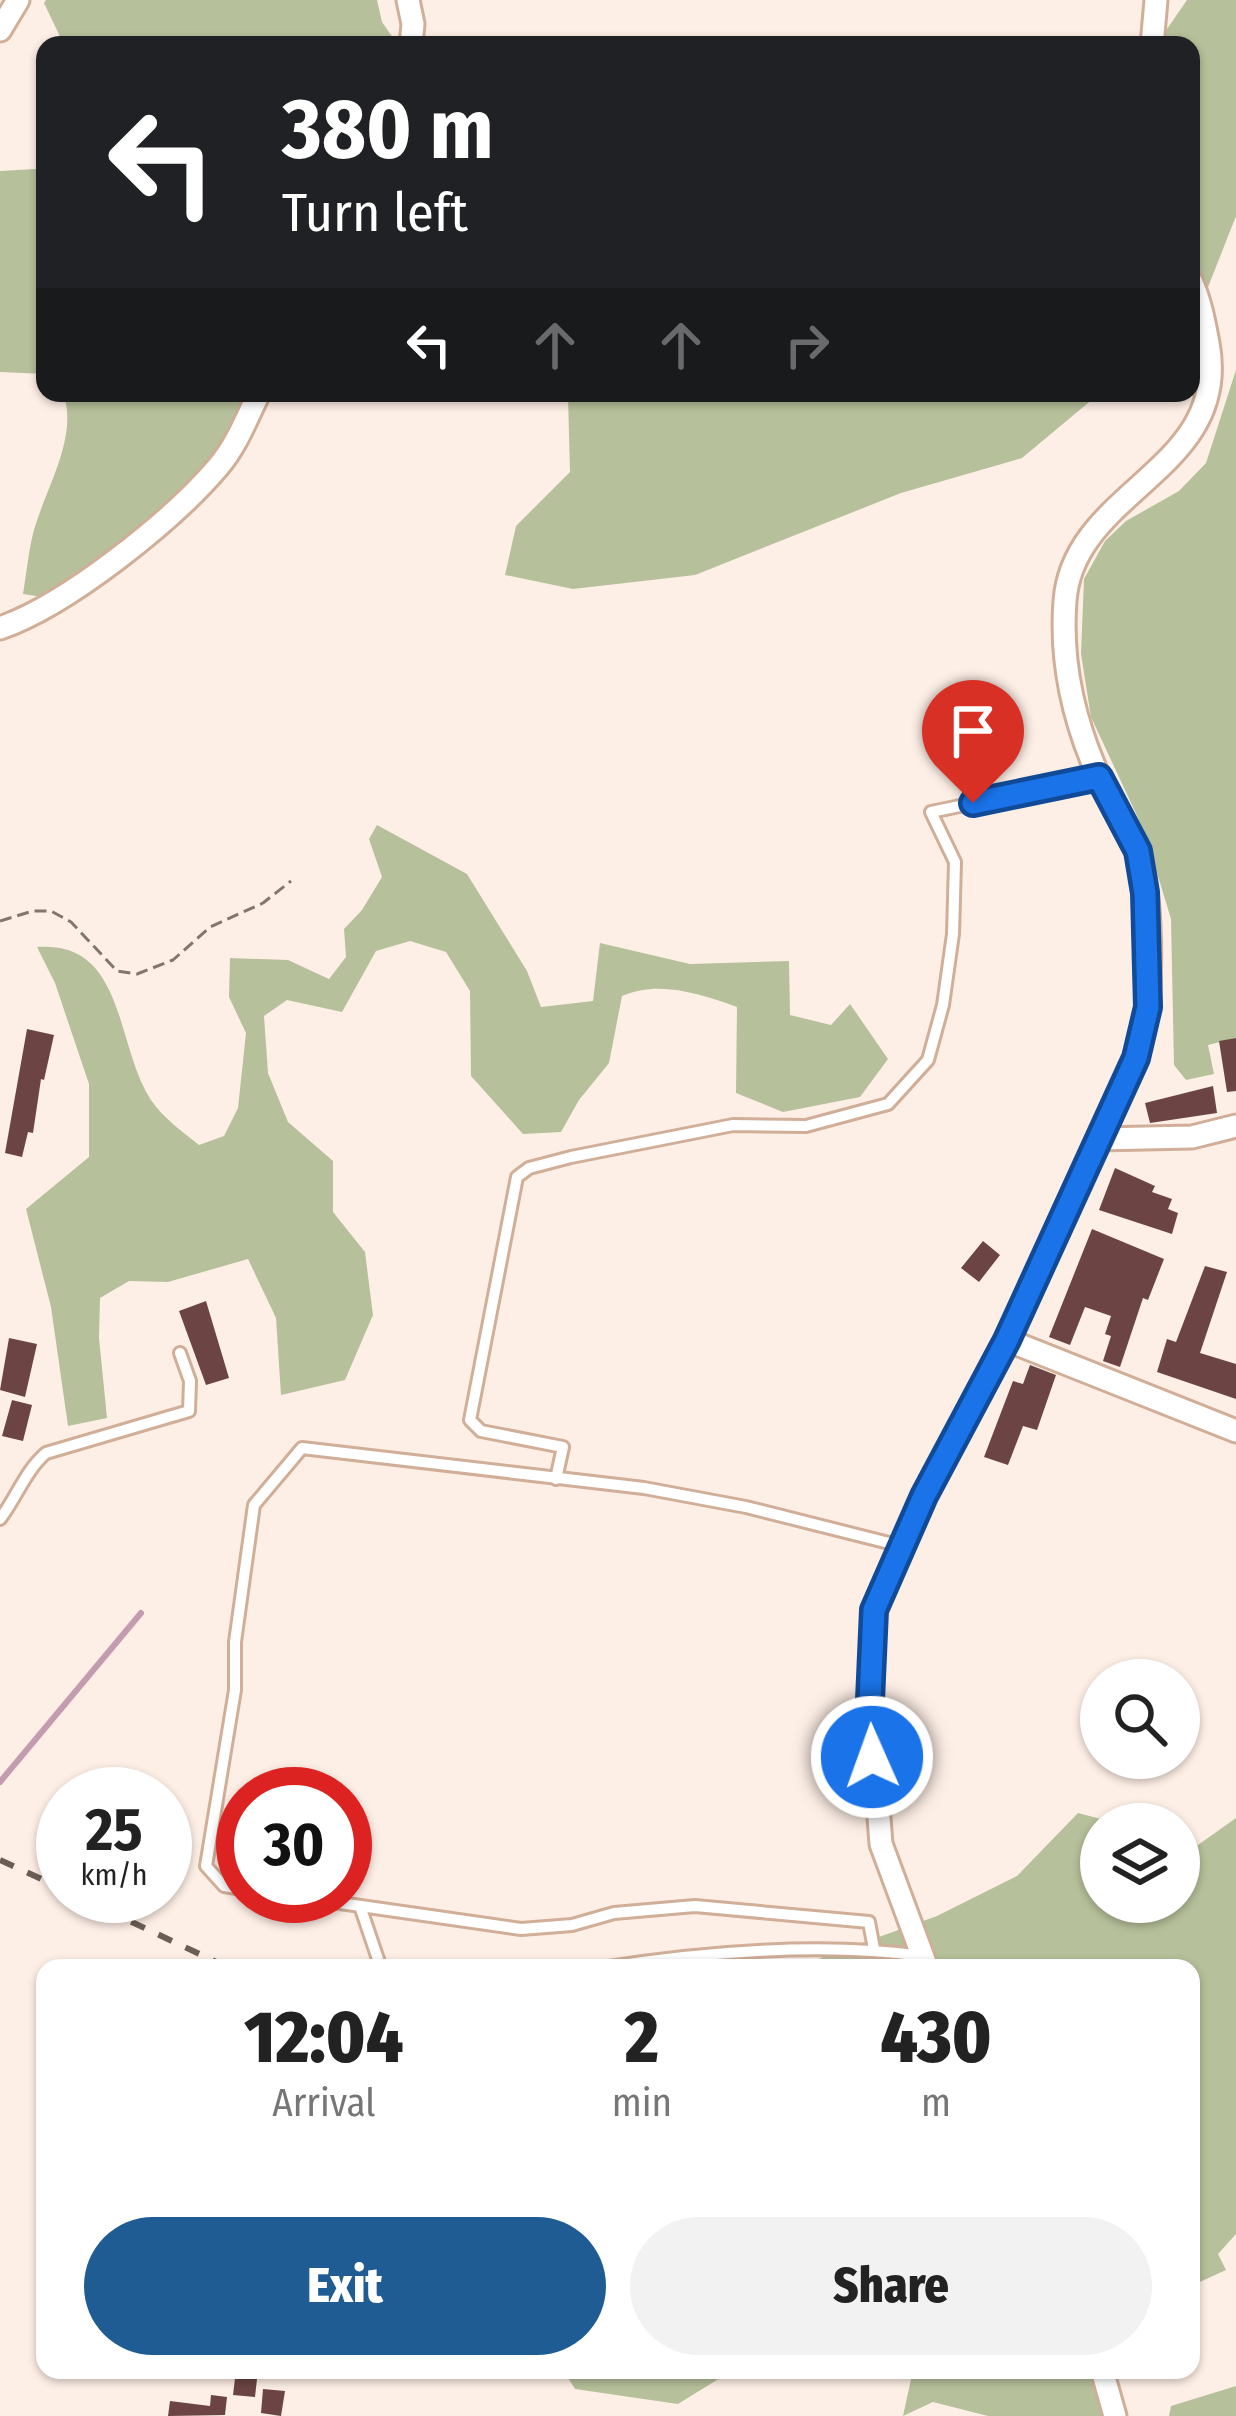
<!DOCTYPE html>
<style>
:root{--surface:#fff;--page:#f2f2f2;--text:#222;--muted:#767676;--accent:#1f5c93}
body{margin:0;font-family:"Fira Sans Condensed",sans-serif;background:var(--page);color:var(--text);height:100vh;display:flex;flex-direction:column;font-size:45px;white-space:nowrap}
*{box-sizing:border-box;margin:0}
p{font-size:39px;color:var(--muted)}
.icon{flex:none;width:66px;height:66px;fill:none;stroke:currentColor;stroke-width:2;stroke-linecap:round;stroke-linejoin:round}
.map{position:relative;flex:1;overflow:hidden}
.sheet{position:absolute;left:36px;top:1959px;width:1164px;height:420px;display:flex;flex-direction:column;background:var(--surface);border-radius:24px;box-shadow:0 3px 9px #0004}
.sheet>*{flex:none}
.banner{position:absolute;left:36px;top:36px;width:1164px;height:366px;border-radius:24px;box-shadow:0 3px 9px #0004;background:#202124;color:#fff;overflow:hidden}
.controls{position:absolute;left:1080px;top:1659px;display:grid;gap:24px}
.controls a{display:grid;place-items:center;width:120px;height:120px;border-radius:50%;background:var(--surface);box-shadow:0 3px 9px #0004;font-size:60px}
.speed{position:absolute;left:36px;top:1767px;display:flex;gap:24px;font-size:60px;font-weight:700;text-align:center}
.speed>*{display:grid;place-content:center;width:156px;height:156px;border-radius:50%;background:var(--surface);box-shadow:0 3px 9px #0004;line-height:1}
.speed small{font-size:30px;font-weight:400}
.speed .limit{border:18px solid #d22;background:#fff;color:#111}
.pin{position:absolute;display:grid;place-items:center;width:102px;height:102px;color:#fff;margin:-123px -51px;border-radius:50% 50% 50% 0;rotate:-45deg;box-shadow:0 0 12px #0007}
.pin .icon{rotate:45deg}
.me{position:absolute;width:132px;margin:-66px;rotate:358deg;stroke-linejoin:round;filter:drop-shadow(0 0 9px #0008)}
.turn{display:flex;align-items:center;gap:42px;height:252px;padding:0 48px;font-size:54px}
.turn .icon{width:156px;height:156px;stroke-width:2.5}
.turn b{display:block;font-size:84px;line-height:102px}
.lanes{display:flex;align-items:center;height:114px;padding:0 48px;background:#0003;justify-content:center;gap:60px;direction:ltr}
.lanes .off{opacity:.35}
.eta{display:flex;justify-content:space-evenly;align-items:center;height:204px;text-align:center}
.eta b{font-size:72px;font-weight:800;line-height:84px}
.cta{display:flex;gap:24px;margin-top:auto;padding:24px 48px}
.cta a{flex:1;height:138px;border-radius:72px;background:var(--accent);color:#fff;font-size:48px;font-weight:800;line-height:138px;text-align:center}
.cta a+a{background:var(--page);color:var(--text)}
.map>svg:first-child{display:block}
</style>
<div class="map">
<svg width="1236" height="2416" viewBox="0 0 1236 2416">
<rect width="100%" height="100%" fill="#feefe6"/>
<path fill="#b6c09a" d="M46,0H377L382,22L398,45H64L44,3Z
M1187,0H1236V216L1199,310L1191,317V45H1156Z
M35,169L45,172V374L0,372V171Z
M1236,370V1038L1208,1045L1214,1074L1186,1080L1174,1065L1171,919L1145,833L1091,717L1081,654L1084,579L1105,541L1126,521L1179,491L1206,463Z
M63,393H250L217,458L149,523L49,598L23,594C26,576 28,556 32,538C42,493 80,439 63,393Z
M571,393H1100L1022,458L901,493L695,575L573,589L505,575L516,526L570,472L568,397Z
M377,825L467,874L527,971L541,1007L593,1001L600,943L690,964L789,961L790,1015L831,1025L850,1004L888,1059L860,1097L783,1112L736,1093L737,1007C700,994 659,980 622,996L609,1063L579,1100L561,1132L523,1134L471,1076L470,991L446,952L410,941L376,951L342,1012L287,1000L264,1016L268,1073L288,1122L333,1161V1212L365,1252L373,1315L345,1380L281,1395L276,1318L248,1259L168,1282L129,1281L100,1298L99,1338L107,1418L68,1426L51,1307L26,1209L89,1157V1084L55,983L37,947C126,940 115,1046 151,1100C162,1117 184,1133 199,1145L224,1136L238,1108L246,1033L229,997L230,958L288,960L329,979L346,957L344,929L362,910L382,877L369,839Z
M1078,1813L1120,1824H1101V1902H1179V1840L1198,1845L1236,1818V2234L1218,2254L1226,2270L1191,2286V1968H793L937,1916L1017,1876Z
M563,2370H733L678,2404L575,2389Z
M913,2370H1090L1108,2416H988L933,2402L903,2416Z
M1236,2386V2416H1169L1171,2406Z"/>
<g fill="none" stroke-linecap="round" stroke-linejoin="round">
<path stroke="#c49caf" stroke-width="6" d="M0,1782L141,1613"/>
</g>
<path fill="#6b4443" d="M27,1029L54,1035L44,1080L41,1079L33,1133L28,1132L22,1157L5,1153Z
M1236,1038V1091L1227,1092L1219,1041Z
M1213,1086L1217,1113L1150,1123L1145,1103Z
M1115,1168L1155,1186L1152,1192L1172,1199L1168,1209L1178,1213L1172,1234L1099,1210Z
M1092,1229L1164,1259L1148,1300L1143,1298L1120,1367L1103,1361L1111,1336L1105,1334L1111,1316L1085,1307L1070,1345L1049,1337Z
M983,1241L1000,1255L979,1282L961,1268Z
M1205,1266L1227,1272L1200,1353L1236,1364V1399L1157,1372L1167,1339L1176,1342Z
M206,1301L229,1378L206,1385L179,1311Z
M9,1338L37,1344L25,1397L0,1390Z
M1030,1365L1056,1375L1037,1430L1023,1426L1008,1465L984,1457L1013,1381L1023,1384Z
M12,1400L32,1405L23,1441L2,1436Z
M236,2370H258L255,2397L233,2395Z
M263,2389L285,2391L281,2416L261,2413Z
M211,2395L227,2397L225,2415L168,2416L170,2401L210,2406Z"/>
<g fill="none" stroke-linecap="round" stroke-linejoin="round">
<g stroke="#d0ae98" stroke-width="16">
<path id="lane" d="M556,1479L563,1447L481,1431L470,1420L517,1177L529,1168L571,1157L733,1125L806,1126L888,1104L928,1060L943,1005L953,934L955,862L931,812L1099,777
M0,1519C17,1497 25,1471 46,1453L189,1411L190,1381L180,1353
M243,1889L224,1886L206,1866L235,1690V1642L254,1505L302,1448L644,1488L746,1507L901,1546
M291,1896L521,1929L572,1925L614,1913L695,1906L869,1922L874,1949
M360,1906L381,1968
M602,1968C701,1952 823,1942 922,1956"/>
</g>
<g stroke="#d0ae98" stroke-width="27">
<path id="street" d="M408,0L413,24L411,45
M0,30L18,0
M1152,45L1156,0
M0,628C67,605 172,521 218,467C236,446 247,418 259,393
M1098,1139L1192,1137L1236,1126
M1007,1340L1236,1431
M927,1968L881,1844L870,1700L874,1610L924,1495L1007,1340L1136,1058C1140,1040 1147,1022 1148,1004C1151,963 1151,889 1138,850C1130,828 1113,807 1103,786C1076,729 1060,665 1065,601C1073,489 1232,471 1208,343C1204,322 1200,300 1191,281
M1102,2370L1115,2416"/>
</g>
<path stroke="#83756d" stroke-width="3" stroke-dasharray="12 6" stroke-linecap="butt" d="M0,921L33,911H51L71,922L117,971L137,974L173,960L210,927L263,903L291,881"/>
<use href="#lane" stroke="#fff" stroke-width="10"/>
<use href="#street" stroke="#fff" stroke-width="21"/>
<path stroke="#6b5e56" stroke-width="6" stroke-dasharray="15 15" stroke-linecap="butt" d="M0,1860L63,1889
M77,1896L229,1968"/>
</g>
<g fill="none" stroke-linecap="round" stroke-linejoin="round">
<g stroke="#114b97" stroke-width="30">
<path id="route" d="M872,1757L870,1700L874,1610L924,1496L1007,1340L1136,1058L1148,1007L1145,893L1138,851L1099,777L973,803"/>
</g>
<use href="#route" stroke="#1a73e8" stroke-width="21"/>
</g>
</svg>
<div class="controls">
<a><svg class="icon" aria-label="search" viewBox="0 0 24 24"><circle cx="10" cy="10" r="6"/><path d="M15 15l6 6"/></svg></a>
<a><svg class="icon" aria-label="layers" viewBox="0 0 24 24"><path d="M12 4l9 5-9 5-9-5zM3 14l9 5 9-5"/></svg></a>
</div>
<div class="speed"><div>25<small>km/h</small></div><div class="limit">30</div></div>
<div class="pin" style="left:973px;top:803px;background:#d93025"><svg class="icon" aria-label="arrive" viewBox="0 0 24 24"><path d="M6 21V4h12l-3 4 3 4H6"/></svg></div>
<svg class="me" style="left:872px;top:1757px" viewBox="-20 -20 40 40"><circle r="17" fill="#1a73e8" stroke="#fff" stroke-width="3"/><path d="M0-11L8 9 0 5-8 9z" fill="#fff"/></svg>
<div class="banner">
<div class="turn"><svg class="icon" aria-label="left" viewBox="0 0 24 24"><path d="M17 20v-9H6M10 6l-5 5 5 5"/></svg><div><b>380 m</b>Turn left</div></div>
<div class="lanes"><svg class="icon" aria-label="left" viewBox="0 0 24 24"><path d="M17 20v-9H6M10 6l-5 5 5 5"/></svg><svg class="icon off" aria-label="ahead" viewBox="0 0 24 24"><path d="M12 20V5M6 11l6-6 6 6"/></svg><svg class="icon off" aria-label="ahead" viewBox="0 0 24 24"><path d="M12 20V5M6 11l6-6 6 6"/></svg><svg class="icon off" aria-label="right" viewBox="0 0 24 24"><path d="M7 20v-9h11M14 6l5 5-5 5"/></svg></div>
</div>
<section class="sheet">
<div class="eta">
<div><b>12:04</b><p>Arrival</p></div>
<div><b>2</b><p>min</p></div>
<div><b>430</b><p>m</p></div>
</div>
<div class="cta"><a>Exit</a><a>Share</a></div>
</section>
</div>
